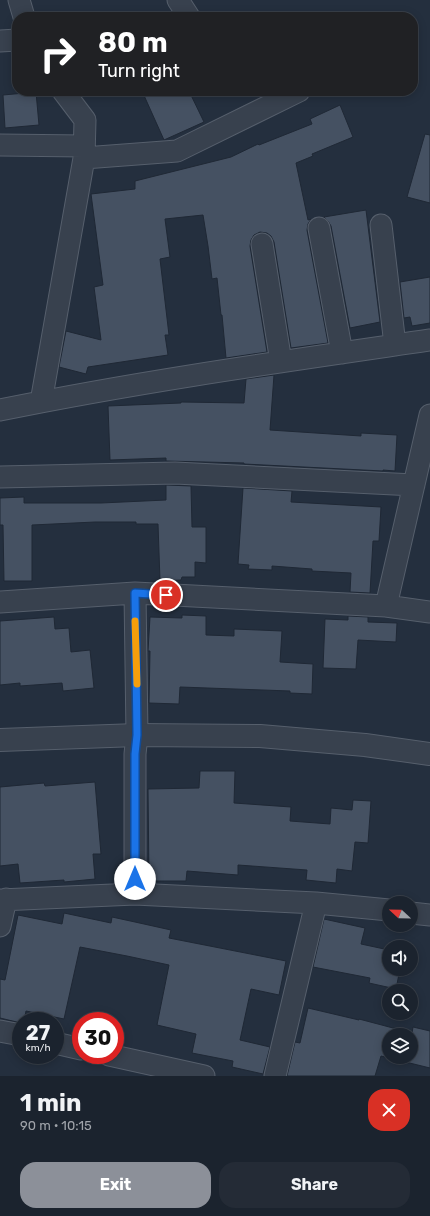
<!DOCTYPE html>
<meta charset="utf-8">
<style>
:root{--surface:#1b232e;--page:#242b36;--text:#f1f3f6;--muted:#a0a4aa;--line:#39404a;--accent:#8c9099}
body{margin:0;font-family:Rubik,sans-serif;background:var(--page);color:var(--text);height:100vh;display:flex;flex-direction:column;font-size:15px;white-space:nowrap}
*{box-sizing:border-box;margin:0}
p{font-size:13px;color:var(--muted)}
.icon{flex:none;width:22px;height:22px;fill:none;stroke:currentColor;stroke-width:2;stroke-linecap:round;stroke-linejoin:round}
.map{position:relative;height:1076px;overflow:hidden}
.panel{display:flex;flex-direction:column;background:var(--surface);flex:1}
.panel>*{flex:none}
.hud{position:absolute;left:12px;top:12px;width:406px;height:84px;border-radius:16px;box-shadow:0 2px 10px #0003,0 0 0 1px var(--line);background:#202124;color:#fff;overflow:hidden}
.needle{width:26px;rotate:292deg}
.controls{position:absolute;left:382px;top:896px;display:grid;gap:8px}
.controls a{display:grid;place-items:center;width:36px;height:36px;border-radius:50%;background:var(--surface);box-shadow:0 2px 10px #0003,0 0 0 1px var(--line);font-size:20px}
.speed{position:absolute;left:12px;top:1012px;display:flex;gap:8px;font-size:20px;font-weight:700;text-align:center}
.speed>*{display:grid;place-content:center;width:52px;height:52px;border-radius:50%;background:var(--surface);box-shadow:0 2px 10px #0003,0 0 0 1px var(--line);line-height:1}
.speed small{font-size:10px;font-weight:400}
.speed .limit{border:6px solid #d22;background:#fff;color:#111}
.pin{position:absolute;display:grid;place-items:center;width:34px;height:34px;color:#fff;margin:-17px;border:2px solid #fff;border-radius:50%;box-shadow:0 1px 4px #0007}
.me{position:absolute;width:44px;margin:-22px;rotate:0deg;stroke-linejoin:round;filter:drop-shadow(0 0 3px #0008)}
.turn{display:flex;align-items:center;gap:14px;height:84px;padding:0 20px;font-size:18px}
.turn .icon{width:52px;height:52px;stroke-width:2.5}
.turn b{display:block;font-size:28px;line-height:34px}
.round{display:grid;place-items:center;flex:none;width:42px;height:42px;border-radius:16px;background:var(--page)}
.head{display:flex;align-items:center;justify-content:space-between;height:68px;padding:0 20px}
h1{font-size:24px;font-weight:700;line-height:30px}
.button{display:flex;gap:8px;margin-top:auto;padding:8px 20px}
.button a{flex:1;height:46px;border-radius:16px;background:var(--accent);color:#fff;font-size:16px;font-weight:700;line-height:46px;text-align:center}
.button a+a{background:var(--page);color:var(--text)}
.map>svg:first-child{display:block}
</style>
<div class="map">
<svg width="430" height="1076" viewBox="0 0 430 1076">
<rect width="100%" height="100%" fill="#242f3e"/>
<path fill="#455162" stroke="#1f2835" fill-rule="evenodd" d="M142,91H189L204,122L164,140Z
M36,92L39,125L5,128L3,95Z
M340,105L353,137L312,154L313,156L296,163L308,220L311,219L308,224L307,230L328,343L291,348L274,242L271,236L267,233L260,232L254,235L251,240L250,246L267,352L226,358L222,315H221L217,278L212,279L208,246L203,215L165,219L170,257L160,259L169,335H165L168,355L88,367L86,374L59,367L66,331L101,340L94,287L103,285L91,194L135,189V181L231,157L258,144L259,145L312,124L310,119Z
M425,134L430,135V203L407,197Z
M366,210L380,322L350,328L331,226L328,221L324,217Z
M430,277V323L412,326L410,317L404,318L400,282Z
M274,375L270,430L361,436V433L397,435L395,471L383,470V471L244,464V463L166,461V458L110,460L108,406L181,403V402L244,403L246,379Z
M166,485L191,486L192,527H206V563L195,562V577H182L181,580L160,581L158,524H136V522H95L32,525V581H4L3,525H0V498L24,497V503H101L166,500Z
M243,488L292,491L291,502L381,507L379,541H373L370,593L350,592L351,573L312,571V569L272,566V570L248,569L249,565L238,564Z
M182,615L206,616V635L234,636V629L282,631L280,662L313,664L312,694L290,693V691L180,687L179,704L149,703L150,651H148L150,617L182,618Z
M348,616L368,617V622L397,623L396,642L358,640L356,669L323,668L325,619L348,620Z
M54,617L55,629L69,628L71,652L90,650L94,688L63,691L62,683L20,686V683L0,685V621Z
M200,771H235L234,803L291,807L290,821L330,824L331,808L352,810L353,800L371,801L368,843L355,842L352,871L337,869L336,883L306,880L307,870L238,865V875L187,871L186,881H149L148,789L199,788Z
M95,782L101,854H93L95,879L64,882V880L20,883L18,864L0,866V787L44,783L45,786Z
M64,913L111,923L112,917L135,922L171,930L169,938L286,961L279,995L251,989L240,1040L270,1047L263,1074L232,1067L233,1061L192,1053L196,1034L157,1025L169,965L127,956L80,947L64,1019L26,1011L24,1021H21V1023L0,1018V979L5,980L18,915L62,924Z
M324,919L365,928L361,944L389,950V969H400L396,989L369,983L370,978L313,967Z
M308,1008L359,1020V1019L412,1033L413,1027L430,1031V1068L381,1056L375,1076H287L295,1042L300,1043ZM389,1035H411V1057H389Z"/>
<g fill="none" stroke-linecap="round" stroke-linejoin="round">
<g stroke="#565f6c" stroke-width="23">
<path id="minor" d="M19,0L24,17
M178,0L189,17
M0,41L17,40
M63,91L85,120L84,158
M0,145L84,146
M381,225L395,345
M319,228L342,353
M262,244L281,362
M41,402L84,158L177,151L299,91
M0,410C142,381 286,361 430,340
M0,477L175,473L414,485
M0,602L135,593L386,606L430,612
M386,606L430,415
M135,894V754L137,735L135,593
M0,900L135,894L316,903L389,910
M411,913L430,915
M0,926L6,899
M0,1031L21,1035
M55,1043L81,1049
M109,1055L204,1076
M275,1076L316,903"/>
</g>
<g stroke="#565f6c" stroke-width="24">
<path id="tertiary" d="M0,740L137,735L260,736L365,745L430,754"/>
</g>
<use href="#minor" stroke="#38414e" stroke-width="21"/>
<use href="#tertiary" stroke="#38414e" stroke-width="22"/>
</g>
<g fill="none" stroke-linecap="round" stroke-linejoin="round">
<g stroke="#114b97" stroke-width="10">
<path id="route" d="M135,879V754L137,735L135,593L166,595"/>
</g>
<use href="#route" stroke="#1a73e8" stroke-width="7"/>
<path stroke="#f59e0b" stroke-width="7" d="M135,621L137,684"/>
</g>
</svg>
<div class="controls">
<a><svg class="needle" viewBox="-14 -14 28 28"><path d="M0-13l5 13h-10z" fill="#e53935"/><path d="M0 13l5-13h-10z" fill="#a0a4aa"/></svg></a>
<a><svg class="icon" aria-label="sound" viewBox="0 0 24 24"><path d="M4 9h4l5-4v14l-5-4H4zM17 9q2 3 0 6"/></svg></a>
<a><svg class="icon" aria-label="search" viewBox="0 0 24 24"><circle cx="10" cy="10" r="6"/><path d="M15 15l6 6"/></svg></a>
<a><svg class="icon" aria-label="layers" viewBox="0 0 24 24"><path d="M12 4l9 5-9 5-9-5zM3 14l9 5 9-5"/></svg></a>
</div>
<div class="speed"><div>27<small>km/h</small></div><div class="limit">30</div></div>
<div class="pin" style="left:166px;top:595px;background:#d93025"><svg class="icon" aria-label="arrive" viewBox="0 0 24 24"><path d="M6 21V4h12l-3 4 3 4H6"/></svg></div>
<svg class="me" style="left:135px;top:879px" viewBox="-20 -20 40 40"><circle r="19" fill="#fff"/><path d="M0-13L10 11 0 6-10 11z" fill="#1a73e8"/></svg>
<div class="hud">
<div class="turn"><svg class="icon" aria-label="right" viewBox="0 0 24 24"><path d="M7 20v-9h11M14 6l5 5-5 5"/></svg><div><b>80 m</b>Turn right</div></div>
</div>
</div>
<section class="panel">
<div class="head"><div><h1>1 min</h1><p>90 m · 10:15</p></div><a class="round" style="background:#d93025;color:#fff"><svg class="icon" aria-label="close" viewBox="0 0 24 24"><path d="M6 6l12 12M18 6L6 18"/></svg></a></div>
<div class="button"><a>Exit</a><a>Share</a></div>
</section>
